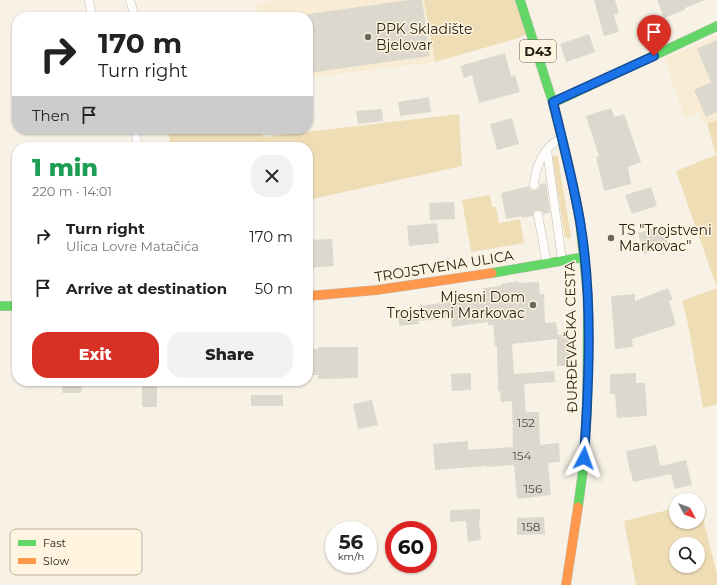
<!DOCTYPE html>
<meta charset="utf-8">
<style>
:root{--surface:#fff;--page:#f2f2f2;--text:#222;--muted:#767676;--accent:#d93025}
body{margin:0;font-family:Montserrat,sans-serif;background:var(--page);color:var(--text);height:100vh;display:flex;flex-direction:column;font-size:15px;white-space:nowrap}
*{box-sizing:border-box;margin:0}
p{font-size:13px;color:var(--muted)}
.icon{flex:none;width:22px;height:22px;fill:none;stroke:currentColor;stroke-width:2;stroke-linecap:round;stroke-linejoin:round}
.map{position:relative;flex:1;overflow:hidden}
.panel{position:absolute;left:12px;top:142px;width:301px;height:244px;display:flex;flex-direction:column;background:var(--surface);border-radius:16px;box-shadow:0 1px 3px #0004}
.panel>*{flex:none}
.banner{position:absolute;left:12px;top:12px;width:301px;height:122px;border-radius:16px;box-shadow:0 1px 3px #0004;background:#fff;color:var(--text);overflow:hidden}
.needle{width:26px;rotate:131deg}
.controls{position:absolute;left:669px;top:493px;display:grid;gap:8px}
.controls a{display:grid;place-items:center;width:36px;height:36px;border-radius:50%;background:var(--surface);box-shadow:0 1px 3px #0004;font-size:20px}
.speed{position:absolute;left:325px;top:521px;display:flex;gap:8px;font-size:20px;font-weight:700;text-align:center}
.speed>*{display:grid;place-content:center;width:52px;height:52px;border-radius:50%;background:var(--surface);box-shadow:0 1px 3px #0004;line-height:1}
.speed small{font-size:10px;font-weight:400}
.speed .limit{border:6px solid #d22;background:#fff;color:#111}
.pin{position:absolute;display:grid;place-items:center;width:34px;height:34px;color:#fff;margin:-41px -17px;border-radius:50% 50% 50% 0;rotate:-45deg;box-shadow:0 0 4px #0007}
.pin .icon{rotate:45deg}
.me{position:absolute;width:44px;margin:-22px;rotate:4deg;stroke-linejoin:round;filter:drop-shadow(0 0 3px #0008)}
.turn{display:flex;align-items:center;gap:14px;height:84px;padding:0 20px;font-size:18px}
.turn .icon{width:52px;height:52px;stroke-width:2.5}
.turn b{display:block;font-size:28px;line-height:34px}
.then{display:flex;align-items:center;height:38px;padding:0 20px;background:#0003;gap:8px;font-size:15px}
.round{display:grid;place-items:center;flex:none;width:42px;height:42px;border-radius:16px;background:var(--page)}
.headline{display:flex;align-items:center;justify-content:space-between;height:68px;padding:0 20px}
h1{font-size:24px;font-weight:800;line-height:30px;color:#1e9e55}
.action{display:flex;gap:8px;margin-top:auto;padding:8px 20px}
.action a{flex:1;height:46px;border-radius:16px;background:var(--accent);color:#fff;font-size:16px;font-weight:800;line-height:46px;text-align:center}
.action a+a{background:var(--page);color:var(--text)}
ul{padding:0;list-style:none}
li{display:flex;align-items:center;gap:12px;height:52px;padding:0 20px}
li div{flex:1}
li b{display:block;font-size:15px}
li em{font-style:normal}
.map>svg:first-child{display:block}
</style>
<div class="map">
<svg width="717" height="585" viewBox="0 0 717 585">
<rect width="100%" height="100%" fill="#f8f2e6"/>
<path fill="#f8ecd4" d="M291,0H424L435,62L308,78V17H257V2Z
M717,35V120L703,124L698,112L685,118L664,59Z"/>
<path fill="#efddb6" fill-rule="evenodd" d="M424,0H520L531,33L515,39L435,62Z
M459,114L462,166L308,200V147H246L245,144L205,147H171L168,129H262L263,137Z
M717,120V404L703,408L688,324L682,301L717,288L676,171L716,155L707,123Z
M555,155L558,157L571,237L569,239L565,237L552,158Z
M490,195L492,207H496L499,223L520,219L524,243L471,252L462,200Z
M698,502H699L717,574V585H636L624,521L676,508V522H698ZM676,544H698V566H676Z"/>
<path fill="#ddd8ce" d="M409,0H422L430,56L308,73V14Z
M594,0H615L619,13L614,15L619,32L604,36Z
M657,0H705L685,8V10L664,18Z
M589,34L595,52L566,62L560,44Z
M717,40V112L706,117L694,90L711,82L697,49Z
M505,53L511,76L515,75L520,92L479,103L472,75L464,78L460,66Z
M429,97L431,112L400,116L398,102Z
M611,108L614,117L624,114L641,162L628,167L631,184L604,191L596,157L599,156L586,116Z
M382,109L383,121L358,124L356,111Z
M512,118L519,144L497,150L490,124Z
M546,183L550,213L543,214L542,211L537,210L534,211L533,216L522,218V216L506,219L501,193L529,186L531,190H536L539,188L540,184Z
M651,187L657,206L632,214L625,195Z
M454,202L455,219L430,220L429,203Z
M437,223L439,243L409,246L407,226Z
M663,226L669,247L644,254L638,233Z
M332,239L334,266L308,268V240Z
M518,281L519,283L539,282L540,294H544L545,323L556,322L558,335H570V366H557V339L512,344L514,374L554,371L555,382L524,384L526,412H539L540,445L559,443L560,462L548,463L551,495L517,499L514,465L486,467V466L435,470L433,444L468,441V450L513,447L512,401L501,402L500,391H498L497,346H495L493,325H488V322L452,327L451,318L420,321L419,306L449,302L448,298L484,293L483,288L501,286V284Z
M668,288L673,300L669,301L676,325L632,339L633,347L615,349L611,296L635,294V301Z
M418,312L419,324L399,326L398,314Z
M318,347H358V378L318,379V375H308V349H318Z
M471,373V390L452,391L451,374Z
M636,373V383H645L647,416L617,418L615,394H610V374Z
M63,381H82L81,393H62Z
M142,385H157V407H142Z
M251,395H283V406H251Z
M372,400L378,425L358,429L353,404Z
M656,445L660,466L686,460L692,485L675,489L671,474L633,482L631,472L636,470L630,472L626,451Z
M480,509V521H479L481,540L468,542L466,521L450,522V510Z
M544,517L545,534L517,535V518Z"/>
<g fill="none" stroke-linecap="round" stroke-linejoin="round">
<g stroke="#c3beb4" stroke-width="9">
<path id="lane" d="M89,0L92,17
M130,0L135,17
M136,129L137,147
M547,150L562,260
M534,185C535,168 543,147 560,139
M538,215L547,264"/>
</g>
<g stroke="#c3beb4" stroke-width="10">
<path id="fast" d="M520,0L553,103L573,185L580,222L588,298L587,411L583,470L578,507
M553,103L717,26
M492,273L584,257
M0,306H17"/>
</g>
<g stroke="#c3beb4" stroke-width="10">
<path id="slow" d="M308,296L377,290L492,273
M566,585L578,507"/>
</g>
<use href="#lane" stroke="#fefdfb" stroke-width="8"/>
<use href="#fast" stroke="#63d668" stroke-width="9"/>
<use href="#slow" stroke="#ff974d" stroke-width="9"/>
</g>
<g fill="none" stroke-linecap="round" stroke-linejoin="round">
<g stroke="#114b97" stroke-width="10">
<path id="route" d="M584,458C589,380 593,299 580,221C573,181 563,142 553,102L654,56"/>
</g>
<use href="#route" stroke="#1a73e8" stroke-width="7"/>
</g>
<g fill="#6c685d" stroke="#fff4df" stroke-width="1.5">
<circle cx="368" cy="37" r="4"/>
<circle cx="611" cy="238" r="4"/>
<circle cx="533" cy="305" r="4"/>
</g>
<g text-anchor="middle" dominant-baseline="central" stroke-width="3" stroke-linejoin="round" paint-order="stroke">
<g font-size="12" fill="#514d43">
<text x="526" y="422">152</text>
<text x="522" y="455">154</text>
<text x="533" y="488">156</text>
<text x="531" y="526">158</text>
</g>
<rect fill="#fff4df" stroke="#645e50" stroke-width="1" x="520" y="40" width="36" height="22" rx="3"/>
<g font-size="13" font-weight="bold" fill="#211d13">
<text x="538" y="51">D43</text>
</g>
<g font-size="14" fill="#211d13" stroke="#fff4df" text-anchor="start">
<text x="376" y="29">PPK Skladište<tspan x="376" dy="16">Bjelovar</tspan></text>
<text x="619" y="230">TS "Trojstveni<tspan x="619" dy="16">Markovac"</tspan></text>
<text x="525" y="297" text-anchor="end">Mjesni Dom<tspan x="525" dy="16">Trojstveni Markovac</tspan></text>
</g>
<g font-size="14" fill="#211d13" stroke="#fff4df">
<text transform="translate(444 266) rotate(-9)">TROJSTVENA ULICA</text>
<text transform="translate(571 337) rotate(-91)">ĐURĐEVAČKA CESTA</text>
</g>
</g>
<rect x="10" y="529" width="132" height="46" rx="6" fill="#fff4df" stroke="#bcb4a2" stroke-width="1"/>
<rect x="18" y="540" width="18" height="6" fill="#63d668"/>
<rect x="18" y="558" width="18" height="6" fill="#ff974d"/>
<g font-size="11" fill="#211d13">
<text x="43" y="547">Fast</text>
<text x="43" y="565">Slow</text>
</g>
</svg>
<div class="controls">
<a><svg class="needle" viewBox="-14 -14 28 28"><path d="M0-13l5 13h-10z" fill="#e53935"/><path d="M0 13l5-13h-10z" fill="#767676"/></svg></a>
<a><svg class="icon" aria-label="search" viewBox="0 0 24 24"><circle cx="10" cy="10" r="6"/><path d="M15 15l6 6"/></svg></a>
</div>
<div class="speed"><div>56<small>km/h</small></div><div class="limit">60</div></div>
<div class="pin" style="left:654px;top:56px;background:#d93025"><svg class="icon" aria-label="arrive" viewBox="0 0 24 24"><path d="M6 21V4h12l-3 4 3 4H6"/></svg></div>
<svg class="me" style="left:584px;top:458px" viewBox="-20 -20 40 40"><path d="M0-17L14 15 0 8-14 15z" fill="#1a73e8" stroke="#fff" stroke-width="4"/></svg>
<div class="banner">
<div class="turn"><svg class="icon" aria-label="right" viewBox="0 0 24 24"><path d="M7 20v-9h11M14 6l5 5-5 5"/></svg><div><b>170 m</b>Turn right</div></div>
<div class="then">Then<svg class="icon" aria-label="arrive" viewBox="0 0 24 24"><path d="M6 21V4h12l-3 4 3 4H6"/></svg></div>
</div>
<section class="panel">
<div class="headline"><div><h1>1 min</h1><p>220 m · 14:01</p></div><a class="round"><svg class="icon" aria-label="close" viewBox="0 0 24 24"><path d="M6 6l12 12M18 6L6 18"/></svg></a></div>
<ul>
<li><svg class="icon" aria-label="right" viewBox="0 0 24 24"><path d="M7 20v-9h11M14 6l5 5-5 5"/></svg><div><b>Turn right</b><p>Ulica Lovre Matačića</p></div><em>170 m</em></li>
<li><svg class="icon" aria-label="arrive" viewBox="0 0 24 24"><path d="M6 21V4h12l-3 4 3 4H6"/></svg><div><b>Arrive at destination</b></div><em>50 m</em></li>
</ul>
<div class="action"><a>Exit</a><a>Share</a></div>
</section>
</div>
